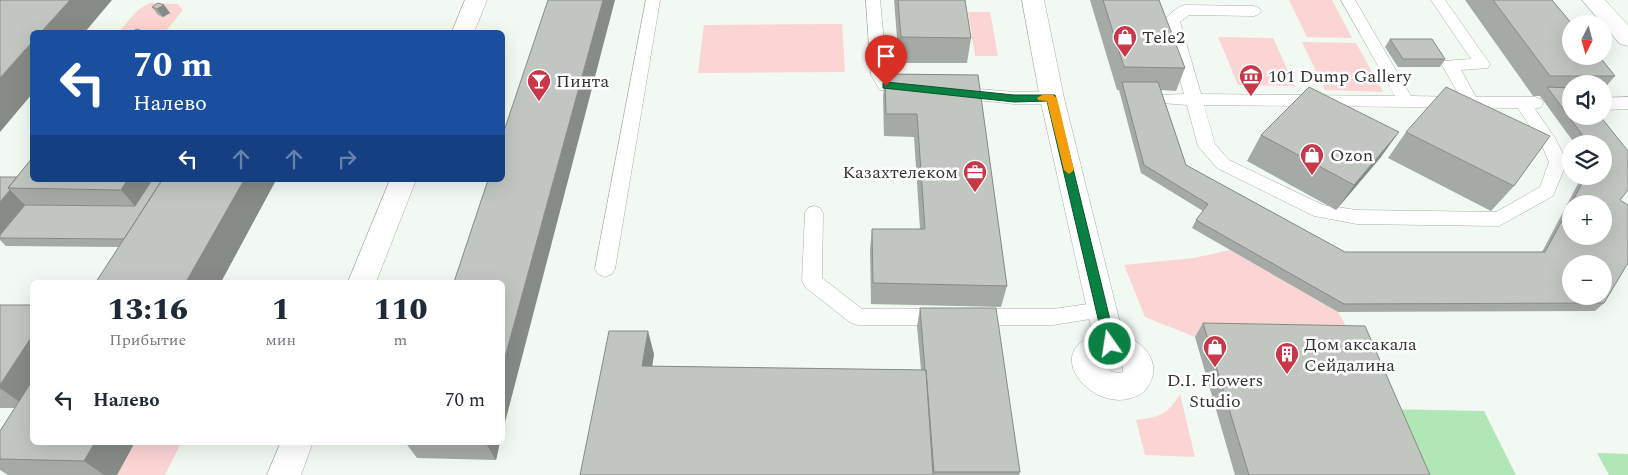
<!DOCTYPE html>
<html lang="ru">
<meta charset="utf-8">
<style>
:root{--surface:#fff;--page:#f2f2f3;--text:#1f2937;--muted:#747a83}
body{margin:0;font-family:Spectral,serif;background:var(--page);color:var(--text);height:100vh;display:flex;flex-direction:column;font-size:19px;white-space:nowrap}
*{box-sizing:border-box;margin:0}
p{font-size:16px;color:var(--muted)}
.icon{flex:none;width:28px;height:28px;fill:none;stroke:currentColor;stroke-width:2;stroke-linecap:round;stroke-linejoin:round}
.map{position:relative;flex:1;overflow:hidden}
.side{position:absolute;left:30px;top:280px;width:475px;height:165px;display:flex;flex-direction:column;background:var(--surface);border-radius:8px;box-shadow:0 5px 20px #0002}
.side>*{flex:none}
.guide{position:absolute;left:30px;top:30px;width:475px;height:152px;border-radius:8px;box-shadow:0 5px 20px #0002;background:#1a4fa0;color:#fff;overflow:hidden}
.needle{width:32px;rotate:186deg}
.fabs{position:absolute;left:1562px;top:15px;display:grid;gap:10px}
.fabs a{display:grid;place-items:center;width:50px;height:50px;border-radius:50%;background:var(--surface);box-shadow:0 5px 20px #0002;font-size:25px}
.pin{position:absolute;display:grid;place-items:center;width:42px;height:42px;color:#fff;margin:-51px -21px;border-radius:50% 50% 50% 0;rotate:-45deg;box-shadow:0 0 5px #0007}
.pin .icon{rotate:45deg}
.me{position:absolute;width:55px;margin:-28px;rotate:347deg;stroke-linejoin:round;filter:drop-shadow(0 0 4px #0008)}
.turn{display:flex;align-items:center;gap:18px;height:105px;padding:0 20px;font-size:22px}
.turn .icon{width:65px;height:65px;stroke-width:2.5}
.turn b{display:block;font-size:35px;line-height:42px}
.lanes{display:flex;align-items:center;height:48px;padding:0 20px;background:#0003;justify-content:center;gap:25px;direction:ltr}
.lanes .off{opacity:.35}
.eta{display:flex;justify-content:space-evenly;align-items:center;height:85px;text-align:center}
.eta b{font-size:30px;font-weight:800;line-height:35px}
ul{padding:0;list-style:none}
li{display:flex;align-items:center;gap:15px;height:70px;padding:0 20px}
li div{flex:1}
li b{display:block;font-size:19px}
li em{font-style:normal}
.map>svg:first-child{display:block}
</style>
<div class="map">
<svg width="1628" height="475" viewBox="0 0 1628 475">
<rect width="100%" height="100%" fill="#f2f8f2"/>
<path fill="#fbd4d4" d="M1289,0H1332L1352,38L1307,37Z
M151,3L178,4L183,10L165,32H119C128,22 137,7 151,3Z
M968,12H990L998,56H975Z
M842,24L845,72L698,73L704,25Z
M1218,37L1273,38L1295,86L1238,85Z
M1302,42L1356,43L1383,92L1325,90Z
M1230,250L1338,312L1354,340L1195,337L1145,317L1124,265L1194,258Z
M1180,394L1195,457L1145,455L1136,420C1160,417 1167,415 1180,394Z
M135,442H181V443L165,475H117Z"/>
<path fill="#b1e7b7" d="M1383,409L1484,411L1516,475H1411Z
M1597,453L1628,454V475H1609Z"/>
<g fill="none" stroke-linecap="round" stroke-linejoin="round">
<g stroke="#aaafaa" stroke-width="1">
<path id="service" d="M646,0H660L615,269L612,274L605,277L598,274L595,269Z
M866,0H880L887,75L891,81L913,84L915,88L913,92L907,93L880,90L871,75Z
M1341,0H1355L1411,96L1460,97L1442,65L1444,61L1471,59L1431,0H1445L1490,64L1488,68L1461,70L1476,97H1535L1541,99L1543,103L1541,107L1535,109L1555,138L1567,162L1553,196L1499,226L1357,224L1314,216L1217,168L1198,146L1187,105L1161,103L1159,99L1161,95L1184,94L1164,21C1169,14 1177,7 1185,5L1254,6L1259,8L1261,11L1259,14L1254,16L1189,15L1180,22L1201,94L1395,96ZM1204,105L1518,108L1541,143L1549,162L1540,187L1496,212L1357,210L1323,205L1229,160L1215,144Z
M956,87L1014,92H1052L1058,94L1060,98L1058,102L1052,104H1014L950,97L948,93L950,89Z
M1628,97V109L1604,110V98Z
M814,206L820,208L823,213L822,278L862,309H944L951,311L954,317L951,323L944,325H858L851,323L805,287L802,281L805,213L808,208Z
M1102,302L1109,304L1112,310L1109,316L1053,325H972L965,323L962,317L965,311L972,309H1053Z"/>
</g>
<g stroke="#aaafaa" stroke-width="1">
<path id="minor" d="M1022,0H1044L1064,98L1123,335C1146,343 1163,365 1147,388C1143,394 1137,396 1131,398C1092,411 1043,354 1093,336L1040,98ZM1110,357L1122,365L1123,371L1121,373L1112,372L1102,364V361Z
M1582,0H1605L1628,25V46L1620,44Z"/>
</g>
<g stroke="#aaafaa" stroke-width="1">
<path id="secondary" d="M465,0H487L474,32H452Z
M390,180H416L376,282H348Z
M281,442H313L301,475H267Z"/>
</g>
<use href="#service" fill="#fff" fill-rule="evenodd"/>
<use href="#minor" fill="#fff" fill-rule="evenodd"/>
<use href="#secondary" fill="#fff" fill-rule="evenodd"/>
</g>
<path fill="#a6aaa6" d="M894,0H965L971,38L967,63H899Z
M1090,0H1159L1185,68L1176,91L1161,90L1186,165L1345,252H1542L1582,176H1604V144H1575L1540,96H1533L1465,0H1552L1615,76L1604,89V84H1571V116H1600L1620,200L1604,303L1595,311L1338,312L1192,228L1196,220L1203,211L1141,173L1119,90H1117Z
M164,5L170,13L163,17L158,15L152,7Z
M1390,39L1445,59L1440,67H1398L1385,47Z
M885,74L978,75L1007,286L1001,307L871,304L870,250L872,229H920L914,137L884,136L883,97Z
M1406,132L1514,186L1491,211L1388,158Z
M1261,135L1381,157L1336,210L1247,161Z
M0,177H17L276,180L221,282H96L119,247L6,246L0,240Z
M0,305L32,442H135L117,475H8L0,470V431L15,408H0Z
M920,308L1020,472L1019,475H580L654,354L652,366L921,370L917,326Z
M1203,323L1430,475H1235L1195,337Z
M405,442H500L496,460L417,458Z"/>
<path fill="#878b87" d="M70,0H112L85,32H41Z
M603,0H615L502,434V368Z
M164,5L170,13L163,17L157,9Z
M32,42V94L0,132V78Z
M1399,132L1381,157L1336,210L1354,185Z
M127,180H164L142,214L121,190Z
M244,180H276L221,282H186Z
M10,190L25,205L0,235V202Z
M648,331L654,354L649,388L642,366Z
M32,336V403L29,409L0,388V385Z
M95,442H135L117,475H104L84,461Z
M485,442H500L496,460Z"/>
<path fill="#c1c6c1" stroke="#878b87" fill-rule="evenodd" d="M0,0H70L41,32H32V42L0,78Z
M548,0H603L502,368V282H454L488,180H502V137Z
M898,0H965L971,38L901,37Z
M1103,0H1159L1185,68L1124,67Z
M1493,0H1552L1572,24L1571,56H1599L1615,76H1550Z
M158,3L164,5L157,9L152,7Z
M137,29L142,31L140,32H131Z
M1390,39H1432L1445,59H1403Z
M885,74L978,75L1007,286L873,283L872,229H925L917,114H886Z
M1122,82H1158L1186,165L1345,252H1545L1586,176H1604V144H1589L1547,87L1571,88V116H1600L1628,151V190L1620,200L1628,205V263L1604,303L1344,304L1196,220L1208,204L1144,165ZM1571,204H1604V236H1571ZM1571,264H1604V296H1571Z
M1309,87L1399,132L1354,185L1261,135Z
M1446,87L1550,136L1514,186L1406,132Z
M32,158V180H127L121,190L8,188Z
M0,177H17L8,188L10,190L0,202Z
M152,180H162L124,239L0,238V235L25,205L135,206Z
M162,180H244L186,282H96Z
M0,305H32V336L0,385Z
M920,308H996L1020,472H934L926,370H925Z
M1203,323L1365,326L1430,475H1249Z
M609,331H648L642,366L926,370L933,475H580Z
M32,381V442H95L84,461L0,459V431Z"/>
<path fill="#0b8043" stroke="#07532c" d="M886,82L1014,95H1055L1116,344L1115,348L1110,349L1106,348L1104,344L1047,101L1014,102L883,88V83Z"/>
<path fill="#f59e0b" d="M1052,94L1057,98L1074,170L1069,174L1064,170L1047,101L1038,100L1037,98L1042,95Z"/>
<defs>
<g id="shop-pin" transform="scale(1.25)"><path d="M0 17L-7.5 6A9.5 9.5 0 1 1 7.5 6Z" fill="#c93848" stroke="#fff"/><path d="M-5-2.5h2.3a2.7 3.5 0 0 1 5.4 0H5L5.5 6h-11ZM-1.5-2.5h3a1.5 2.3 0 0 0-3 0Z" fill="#fff"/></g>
<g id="museum-pin" transform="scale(1.25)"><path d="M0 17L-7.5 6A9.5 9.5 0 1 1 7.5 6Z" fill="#c93848" stroke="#fff"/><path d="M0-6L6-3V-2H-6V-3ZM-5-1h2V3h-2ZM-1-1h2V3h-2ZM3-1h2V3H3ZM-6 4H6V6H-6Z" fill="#fff"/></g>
<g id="bar-pin" transform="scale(1.25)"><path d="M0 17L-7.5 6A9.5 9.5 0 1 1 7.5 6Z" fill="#c93848" stroke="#fff"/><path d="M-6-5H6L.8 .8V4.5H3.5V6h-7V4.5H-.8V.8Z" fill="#fff"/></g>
<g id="office-pin" transform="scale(1.25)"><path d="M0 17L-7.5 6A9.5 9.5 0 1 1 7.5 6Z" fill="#c93848" stroke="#fff"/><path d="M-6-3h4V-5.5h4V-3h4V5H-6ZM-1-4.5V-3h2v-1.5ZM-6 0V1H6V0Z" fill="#fff"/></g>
<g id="building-pin" transform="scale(1.25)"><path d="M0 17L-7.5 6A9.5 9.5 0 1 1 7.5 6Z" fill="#c93848" stroke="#fff"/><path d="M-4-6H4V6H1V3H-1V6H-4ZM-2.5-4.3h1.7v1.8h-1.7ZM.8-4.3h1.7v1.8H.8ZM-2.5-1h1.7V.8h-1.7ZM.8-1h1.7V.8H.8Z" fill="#fff"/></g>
</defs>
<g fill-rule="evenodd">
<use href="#shop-pin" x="1125" y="37"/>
<use href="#museum-pin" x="1251" y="76"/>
<use href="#bar-pin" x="539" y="81"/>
<use href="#shop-pin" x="1312" y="155"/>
<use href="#office-pin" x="975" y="172"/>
<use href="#shop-pin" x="1215" y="347"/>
<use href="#building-pin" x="1287" y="354"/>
</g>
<g text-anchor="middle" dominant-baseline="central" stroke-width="5" stroke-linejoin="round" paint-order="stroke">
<g font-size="18" fill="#333533" stroke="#fff" text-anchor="start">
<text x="1142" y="37">Tele2</text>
<text x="1268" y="76">101 Dump Gallery</text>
<text x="556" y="81">Пинта</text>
<text x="1330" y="155">Ozon</text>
<text x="958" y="172" text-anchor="end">Казахтелеком</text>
<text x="1304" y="344">Дом аксакала<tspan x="1304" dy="21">Сейдалина</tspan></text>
<text x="1215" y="380" text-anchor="middle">D.I. Flowers<tspan x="1215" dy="21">Studio</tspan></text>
</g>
</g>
</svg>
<div class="fabs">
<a><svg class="needle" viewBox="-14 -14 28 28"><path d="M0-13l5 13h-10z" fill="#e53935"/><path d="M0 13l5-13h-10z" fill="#747a83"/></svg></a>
<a><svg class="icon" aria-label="sound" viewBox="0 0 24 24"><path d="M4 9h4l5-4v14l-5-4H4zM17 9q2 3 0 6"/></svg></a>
<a><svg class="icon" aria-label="layers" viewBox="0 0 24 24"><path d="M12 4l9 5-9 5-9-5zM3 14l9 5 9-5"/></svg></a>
<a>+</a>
<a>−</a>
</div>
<div class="pin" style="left:886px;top:86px;background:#d93025"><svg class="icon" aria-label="arrive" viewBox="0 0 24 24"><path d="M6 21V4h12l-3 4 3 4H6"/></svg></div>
<svg class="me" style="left:1110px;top:344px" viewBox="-20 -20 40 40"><circle r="17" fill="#0b8043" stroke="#fff" stroke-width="3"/><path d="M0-11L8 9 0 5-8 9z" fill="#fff"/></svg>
<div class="guide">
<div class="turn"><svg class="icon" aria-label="left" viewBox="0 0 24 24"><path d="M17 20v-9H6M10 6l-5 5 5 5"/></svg><div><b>70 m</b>Налево</div></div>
<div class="lanes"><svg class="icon" aria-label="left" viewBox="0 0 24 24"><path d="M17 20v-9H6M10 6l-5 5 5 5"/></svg><svg class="icon off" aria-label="ahead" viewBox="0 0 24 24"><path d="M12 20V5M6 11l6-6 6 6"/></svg><svg class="icon off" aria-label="ahead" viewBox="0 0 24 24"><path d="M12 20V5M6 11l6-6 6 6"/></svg><svg class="icon off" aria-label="right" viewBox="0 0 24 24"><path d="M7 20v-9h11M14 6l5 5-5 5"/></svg></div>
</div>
<section class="side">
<div class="eta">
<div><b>13:16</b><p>Прибытие</p></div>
<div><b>1</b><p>мин</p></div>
<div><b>110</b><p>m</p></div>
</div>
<ul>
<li><svg class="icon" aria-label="left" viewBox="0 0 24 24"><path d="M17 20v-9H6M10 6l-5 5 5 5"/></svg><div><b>Налево</b></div><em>70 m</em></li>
</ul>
</section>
</div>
